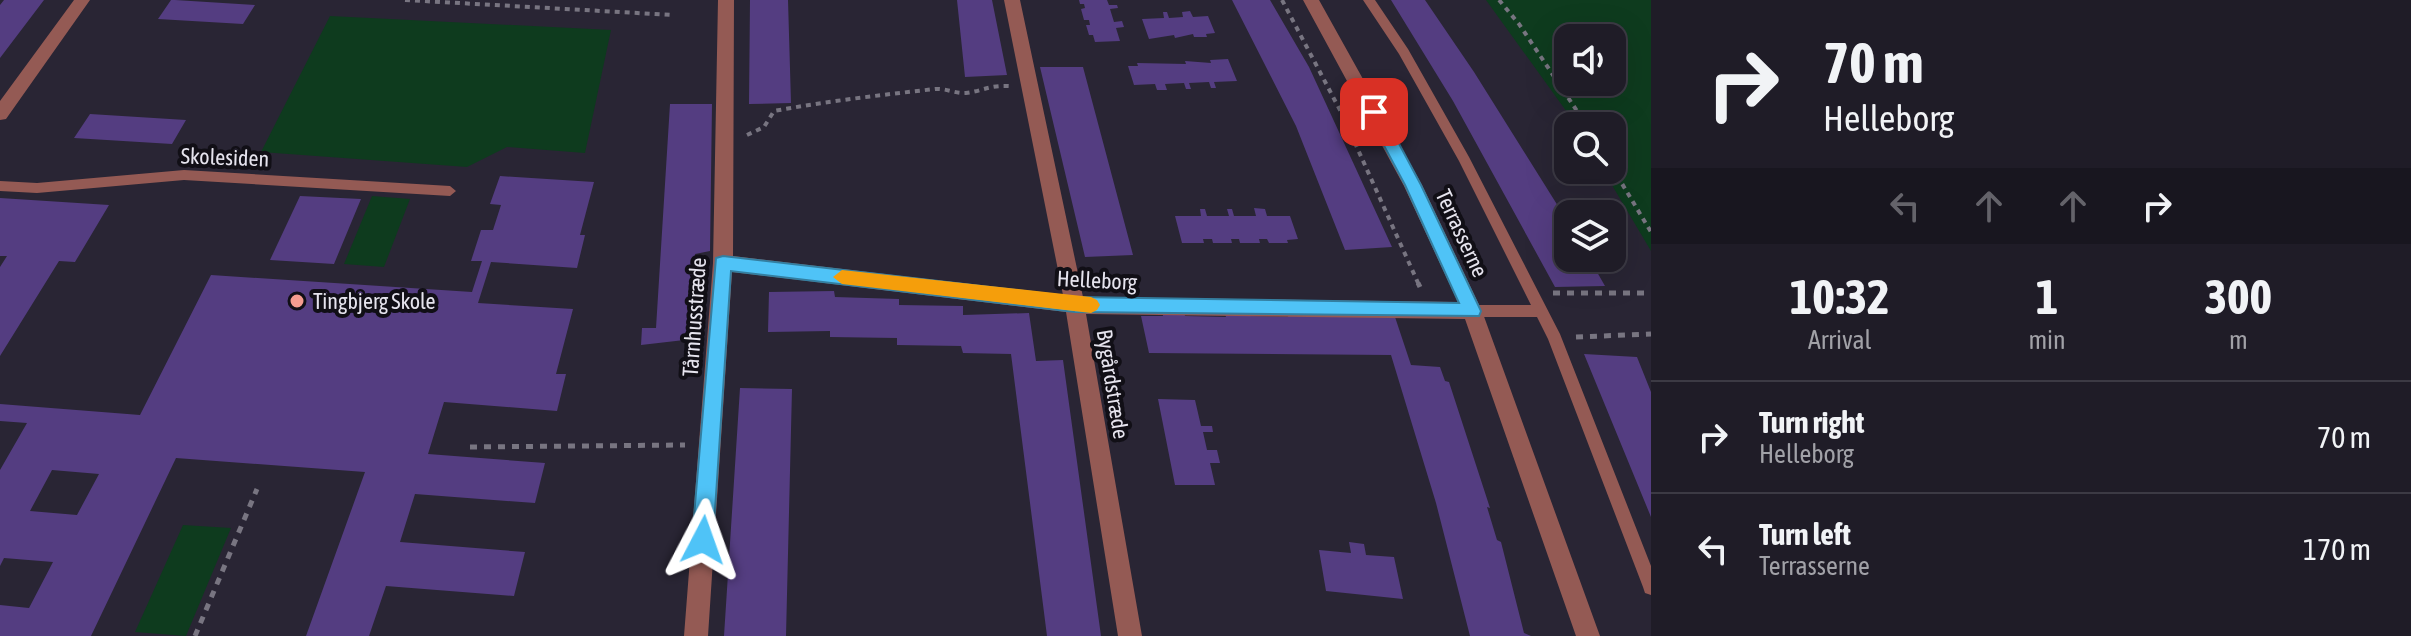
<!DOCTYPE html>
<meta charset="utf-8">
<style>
:root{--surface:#1f1c27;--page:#27252f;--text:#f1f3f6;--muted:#a1a1a7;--line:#3c3a44}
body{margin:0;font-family:"Asap Condensed",sans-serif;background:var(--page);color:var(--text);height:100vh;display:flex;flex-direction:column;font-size:30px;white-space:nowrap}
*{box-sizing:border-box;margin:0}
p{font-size:26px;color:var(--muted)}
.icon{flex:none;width:44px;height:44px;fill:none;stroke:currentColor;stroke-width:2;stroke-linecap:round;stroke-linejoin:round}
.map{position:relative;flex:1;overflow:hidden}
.panel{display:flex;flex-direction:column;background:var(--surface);width:760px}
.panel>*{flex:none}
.guide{background:#1f1c27;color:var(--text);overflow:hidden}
.fabs{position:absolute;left:1554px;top:24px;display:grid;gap:16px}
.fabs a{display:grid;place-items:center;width:72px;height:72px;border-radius:16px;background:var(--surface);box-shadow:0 8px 32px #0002,0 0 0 2px var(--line);font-size:40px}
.pin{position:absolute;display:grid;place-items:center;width:68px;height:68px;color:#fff;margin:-34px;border-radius:16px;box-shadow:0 4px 12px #0006}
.me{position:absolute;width:88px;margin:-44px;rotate:4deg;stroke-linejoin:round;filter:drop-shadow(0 0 6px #0008)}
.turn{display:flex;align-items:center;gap:28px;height:168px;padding:0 40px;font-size:36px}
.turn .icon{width:104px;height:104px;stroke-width:2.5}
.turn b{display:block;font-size:56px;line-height:68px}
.lanes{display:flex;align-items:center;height:76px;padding:0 40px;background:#0003;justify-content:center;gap:40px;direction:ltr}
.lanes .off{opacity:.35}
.eta{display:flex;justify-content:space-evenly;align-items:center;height:136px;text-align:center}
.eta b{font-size:48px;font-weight:700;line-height:56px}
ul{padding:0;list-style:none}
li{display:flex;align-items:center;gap:24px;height:112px;padding:0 40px;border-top:2px solid var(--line)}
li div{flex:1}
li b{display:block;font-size:30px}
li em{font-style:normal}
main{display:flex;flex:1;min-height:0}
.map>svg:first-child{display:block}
</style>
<main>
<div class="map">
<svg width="1651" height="636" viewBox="0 0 1651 636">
<rect width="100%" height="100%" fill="#292534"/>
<path fill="#0e3b1e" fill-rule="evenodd" d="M1486,0H1651V251L1603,170H1612V126H1577ZM1568,38H1612V82H1568Z
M330,16L611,30L585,153L507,147L467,167L261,152Z
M372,196L410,199L384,267L344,264Z
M183,525L231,528L186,636L135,632Z"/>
<path fill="#543d81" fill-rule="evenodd" d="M4,0H44L0,58V5Z
M171,0H175L255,5L243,24L158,19Z
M750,0H788L791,103L749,104Z
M957,0H992L1007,75L965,77Z
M1079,0H1107L1109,5H1117L1118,8L1110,9L1114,22L1122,21L1124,27L1116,28L1120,41L1095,42L1093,35H1089L1086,25H1090L1089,20H1084L1081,9L1085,8L1084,4H1080Z
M1232,0H1270L1309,67L1392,247L1345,250L1296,126Z
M1391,0H1425L1474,72L1568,222V258H1589L1605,286L1555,287L1453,101Z
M1190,11L1193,17L1208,16L1215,33L1206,34L1207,37H1194L1193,34L1175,38L1174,35L1149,39L1142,19L1164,18L1163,12H1167L1169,18L1183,17L1182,12Z
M1228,59L1237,81L1214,82L1216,88H1211L1209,82L1189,83L1191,89H1186L1184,83L1165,84L1167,90H1157L1155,84L1134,85L1128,66H1138L1137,63L1186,64L1185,61L1211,63L1210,60Z
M1040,67H1083L1133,255L1085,257Z
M670,104H712L710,251L695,254L693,339L641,345L642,328H656Z
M90,114L186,120L172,144L74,138Z
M500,176L594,182L580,235H585L577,268L491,262L478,303L573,309L556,374H566L557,411L444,402L428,454L545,463L535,503L415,494L400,542L525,552L514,596L386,586L369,636H306L365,472L176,458L91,636H0V605L29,608L53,562L4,558L0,566V470L27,423L0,421V404L140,415L211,275L472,292L482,261H471L481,230H493L501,205L490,204ZM52,470L99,474L77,515L30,511Z
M300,196L361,199L334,264L270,260Z
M0,198L109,205L75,262L59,261L0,356V267L7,256H0Z
M1254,208L1265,209L1267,216H1290L1298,239L1287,240L1288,243H1269L1267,239H1259L1260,243H1240L1239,239H1231L1232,243H1213L1212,239H1203L1204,243H1182L1175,216H1201L1200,209H1205L1207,216H1229L1227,209H1232L1234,216H1256Z
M834,291L835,297L899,299V305L963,306V315L1029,313L1036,361L1063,360L1101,636H1047L1011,354L963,353L961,346L897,345V338L830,337V331L768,332L769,292Z
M1162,311H1184L1185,316L1226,317L1224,311H1247L1248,316L1288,317L1287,311L1395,317L1411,365L1440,367L1445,381L1449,382L1490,508L1487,507L1497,540L1501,542L1524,633L1531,636H1470L1436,503L1391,355L1149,353L1141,316H1163Z
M1584,354L1637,357L1651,392V517Z
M740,388L792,389L786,636H724Z
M1158,399L1195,400L1201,426H1212L1213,432H1203L1207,450H1217L1220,463H1210L1215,485H1175Z
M1349,542L1364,544L1366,555L1394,557L1403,599L1326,591L1319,550L1351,553Z"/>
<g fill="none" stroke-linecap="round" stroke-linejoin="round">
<path stroke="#787581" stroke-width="4" stroke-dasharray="5 5" stroke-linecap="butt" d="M405,0L673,15
M1282,0L1341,112L1419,285
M1499,0L1519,24L1587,126
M747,135L764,127L774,111C828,101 881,95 935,89C946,88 956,94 966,93C983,91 989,85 1009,86
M1612,167L1651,232"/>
<path stroke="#787581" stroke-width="5" stroke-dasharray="7 7" stroke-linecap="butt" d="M1418,283L1420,287
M1553,293H1651
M1576,337L1651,334
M470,447L685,445
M195,636L257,489"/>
<path fill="#945a54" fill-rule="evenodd" d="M1363,0H1375L1408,49L1469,157L1560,334L1651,566V595L1645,593L1643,587L1548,339L1537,317H1472L1467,315L1465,311L1467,307L1472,305H1531L1459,161L1399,54Z
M184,170L450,186L456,191L450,196L184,180L37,193L0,191V181L37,183Z"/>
<path fill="#945a54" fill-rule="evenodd" d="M74,0H90L6,119L0,120V101Z
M718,0H734L733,256L1063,295L1004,0H1020L1083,297L1458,302L1404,186L1303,0H1319L1422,185L1482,311L1600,636H1576L1465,319L1086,314L1142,636H1118L1066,312L732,272L708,636H684L713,263Z"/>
</g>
<path fill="#4fc3f7" stroke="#337fa1" stroke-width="2" d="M1374,106L1380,108L1421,185L1481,311L1479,316L1075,312L731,271L713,540L710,547L703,550L695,547L692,540L716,258L723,256L1075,297L1459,303L1405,185L1366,112Z"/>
<path fill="#f59e0b" d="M842,270L1091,297L1097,300L1100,305L1097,310L1091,313L842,284L833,277Z"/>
<circle fill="#f59c90" stroke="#110f16" stroke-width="3" cx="297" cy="301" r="8"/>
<g text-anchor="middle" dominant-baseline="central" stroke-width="8" stroke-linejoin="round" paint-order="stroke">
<g font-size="22" fill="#e6e4ee" stroke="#110f16">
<text transform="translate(225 157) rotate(2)">Skolesiden</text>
<text transform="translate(1462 233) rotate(65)">Terrasserne</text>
<text transform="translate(1097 280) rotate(3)">Helleborg</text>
<text transform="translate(694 317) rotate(-86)">Tårnhusstræde</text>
<text transform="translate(1113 384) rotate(81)">Bygårdstræde</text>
</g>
<g font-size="22" fill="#e6e4ee" stroke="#110f16" text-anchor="start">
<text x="313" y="301">Tingbjerg Skole</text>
</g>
</g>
</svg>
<div class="fabs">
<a><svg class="icon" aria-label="sound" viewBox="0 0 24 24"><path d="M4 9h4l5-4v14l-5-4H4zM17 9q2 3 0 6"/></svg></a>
<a><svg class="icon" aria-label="search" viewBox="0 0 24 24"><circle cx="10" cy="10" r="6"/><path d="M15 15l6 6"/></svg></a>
<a><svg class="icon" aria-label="layers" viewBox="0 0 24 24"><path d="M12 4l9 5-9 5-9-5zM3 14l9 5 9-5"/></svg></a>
</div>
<div class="pin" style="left:1374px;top:112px;background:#d93025"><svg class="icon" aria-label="arrive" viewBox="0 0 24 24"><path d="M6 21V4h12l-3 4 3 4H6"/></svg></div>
<svg class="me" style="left:703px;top:540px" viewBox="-20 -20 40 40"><path d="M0-17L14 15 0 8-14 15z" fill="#4fc3f7" stroke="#fff" stroke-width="4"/></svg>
</div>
<section class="panel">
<div class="guide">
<div class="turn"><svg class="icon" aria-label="right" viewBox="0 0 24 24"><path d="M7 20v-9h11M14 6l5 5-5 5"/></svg><div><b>70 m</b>Helleborg</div></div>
<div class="lanes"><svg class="icon off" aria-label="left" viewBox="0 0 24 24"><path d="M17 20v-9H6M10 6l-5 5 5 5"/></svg><svg class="icon off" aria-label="ahead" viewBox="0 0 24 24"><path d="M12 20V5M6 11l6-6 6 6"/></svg><svg class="icon off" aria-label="ahead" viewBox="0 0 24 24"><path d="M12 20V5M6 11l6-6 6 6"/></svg><svg class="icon" aria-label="right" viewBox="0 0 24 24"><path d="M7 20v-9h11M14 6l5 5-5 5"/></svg></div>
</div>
<div class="eta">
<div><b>10:32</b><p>Arrival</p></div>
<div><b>1</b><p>min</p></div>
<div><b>300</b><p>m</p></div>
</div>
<ul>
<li><svg class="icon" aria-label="right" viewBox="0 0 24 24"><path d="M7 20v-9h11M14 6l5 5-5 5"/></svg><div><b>Turn right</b><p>Helleborg</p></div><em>70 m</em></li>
<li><svg class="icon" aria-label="left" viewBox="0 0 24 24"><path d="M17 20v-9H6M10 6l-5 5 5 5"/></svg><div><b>Turn left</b><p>Terrasserne</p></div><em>170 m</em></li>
</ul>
</section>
</main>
